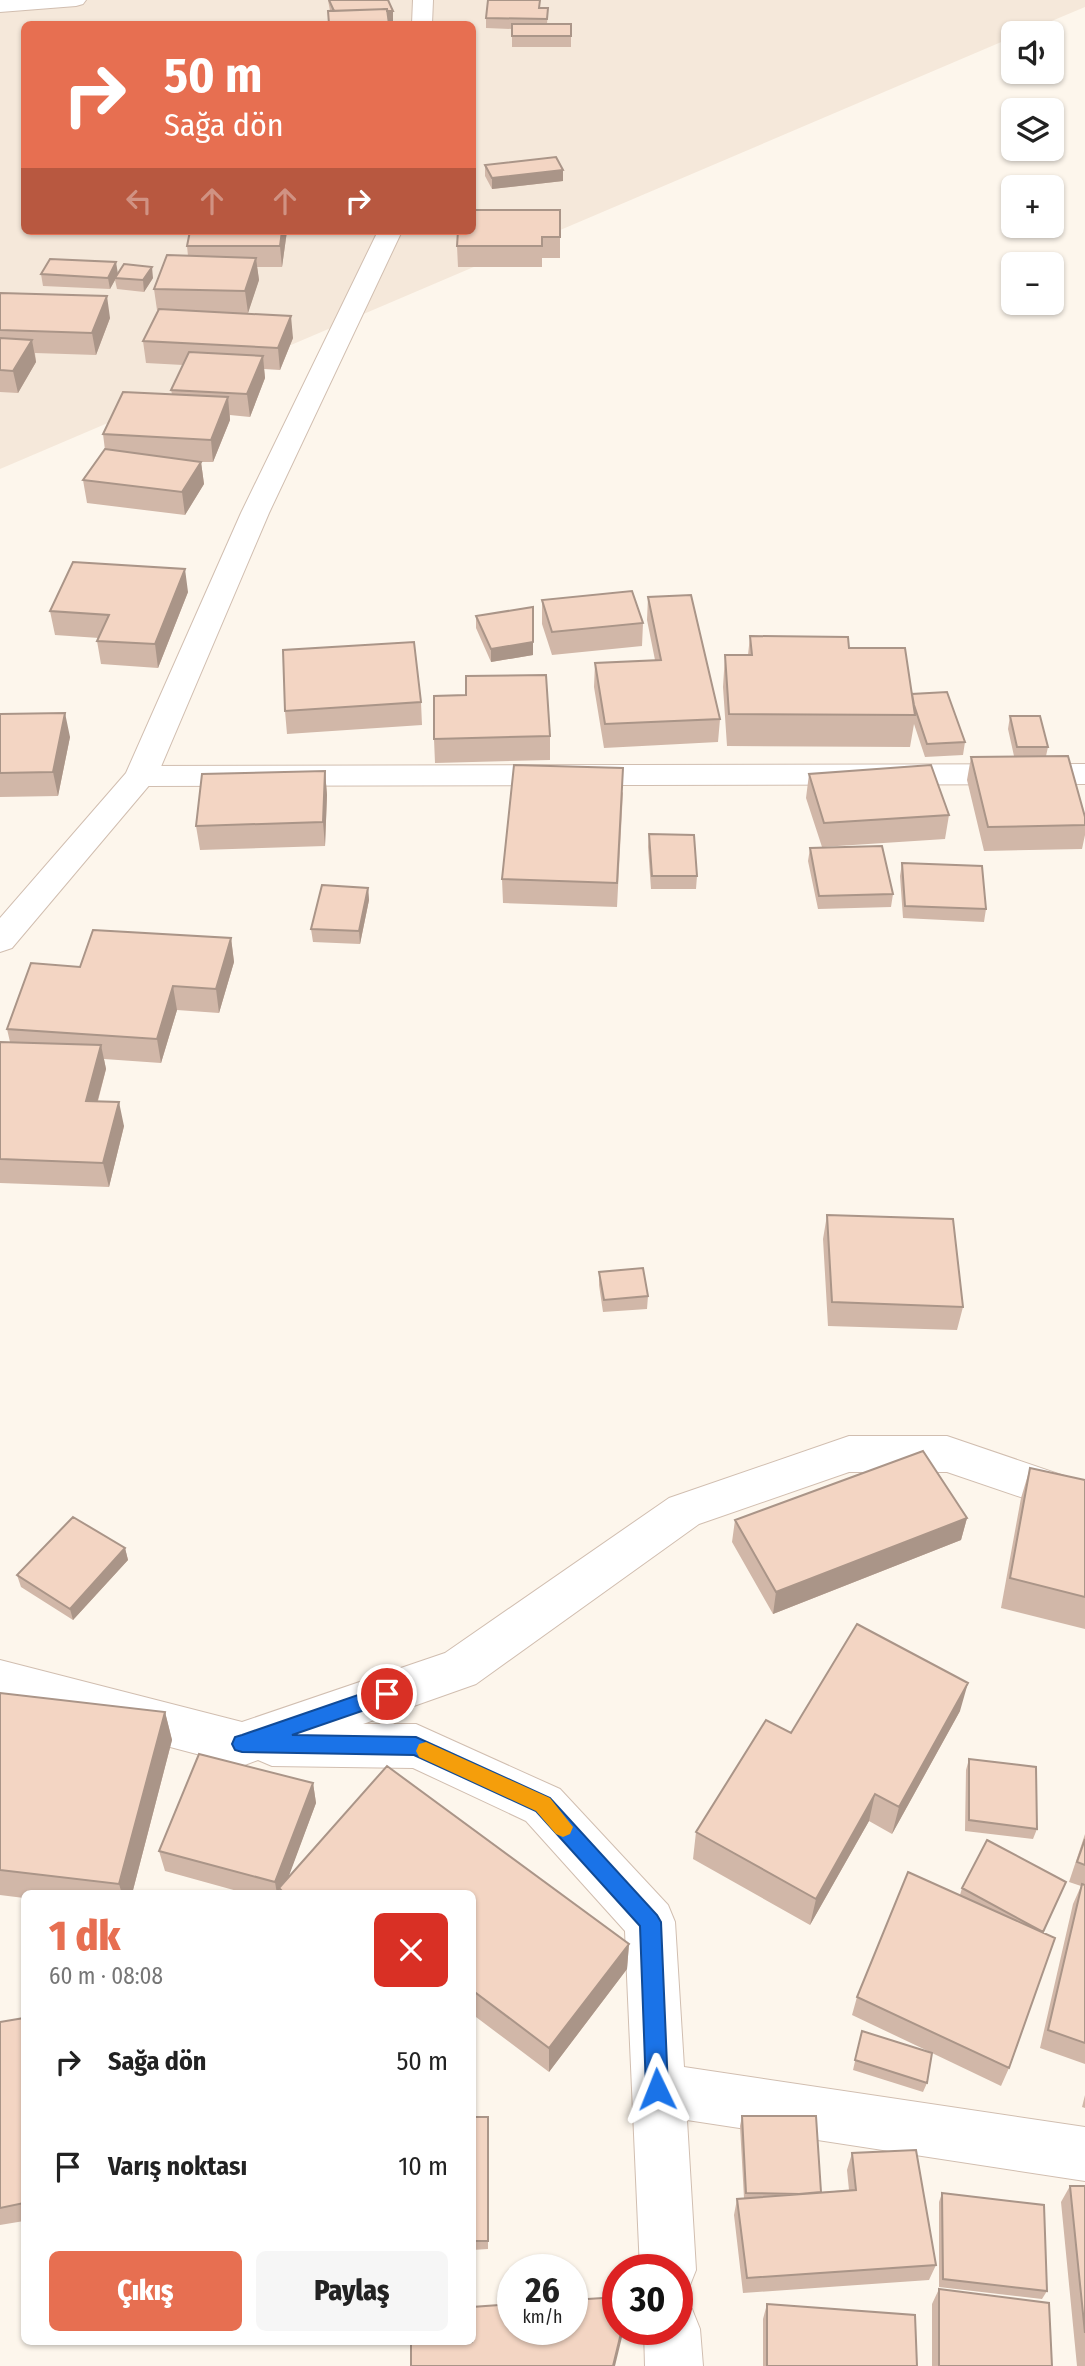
<!DOCTYPE html>
<html lang="tr">
<meta charset="utf-8">
<style>
:root{--surface:#fff;--page:#f6f6f6;--text:#222;--muted:#767676;--accent:#e76f51}
body{margin:0;font-family:"Fira Sans Condensed",sans-serif;background:var(--page);color:var(--text);height:100vh;display:flex;flex-direction:column;font-size:26px;white-space:nowrap}
*{box-sizing:border-box;margin:0}
p{font-size:23px;color:var(--muted)}
.icon{flex:none;width:38px;height:38px;fill:none;stroke:currentColor;stroke-width:2;stroke-linecap:round;stroke-linejoin:round}
.map{position:relative;flex:1;overflow:hidden}
.details{position:absolute;left:21px;top:1890px;width:455px;height:455px;display:flex;flex-direction:column;background:var(--surface);border-radius:10px;box-shadow:0 2px 5px #0004}
.details>*{flex:none}
.banner{position:absolute;left:21px;top:21px;width:455px;height:214px;border-radius:10px;box-shadow:0 2px 5px #0004;background:#e76f51;color:#fff;overflow:hidden}
.controls{position:absolute;left:1001px;top:21px;display:grid;gap:14px}
.controls a{display:grid;place-items:center;width:63px;height:63px;border-radius:10px;background:var(--surface);box-shadow:0 2px 5px #0004;font-size:35px}
.speed{position:absolute;left:497px;top:2254px;display:flex;gap:14px;font-size:35px;font-weight:700;text-align:center}
.speed>*{display:grid;place-content:center;width:91px;height:91px;border-radius:50%;background:var(--surface);box-shadow:0 2px 5px #0004;line-height:1}
.speed small{font-size:18px;font-weight:400}
.speed .limit{border:10px solid #d22;background:#fff;color:#111}
.pin{position:absolute;display:grid;place-items:center;width:60px;height:60px;color:#fff;margin:-30px;border:4px solid #fff;border-radius:50%;box-shadow:0 2px 7px #0007}
.me{position:absolute;width:77px;margin:-38px;rotate:358deg;stroke-linejoin:round;filter:drop-shadow(0 0 5px #0008)}
.turn{display:flex;align-items:center;gap:24px;height:147px;padding:0 28px;font-size:32px}
.turn .icon{width:91px;height:91px;stroke-width:2.5}
.turn b{display:block;font-size:49px;line-height:60px}
.lanes{display:flex;align-items:center;height:66px;padding:0 28px;background:#0003;justify-content:center;gap:35px;direction:ltr}
.lanes .off{opacity:.35}
.round{display:grid;place-items:center;flex:none;width:74px;height:74px;border-radius:10px;background:var(--page)}
.overview{display:flex;align-items:center;justify-content:space-between;height:119px;padding:0 28px}
h1{font-size:42px;font-weight:800;line-height:52px;color:var(--accent)}
.action{display:flex;gap:14px;margin-top:auto;padding:14px 28px}
.action a{flex:1;height:80px;border-radius:10px;background:var(--accent);color:#fff;font-size:28px;font-weight:800;line-height:80px;text-align:center}
.action a+a{background:var(--page);color:var(--text)}
ul{padding:0;list-style:none}
li{display:flex;align-items:center;gap:21px;height:105px;padding:0 28px}
li div{flex:1}
li b{display:block;font-size:26px}
li em{font-style:normal}
.map>svg:first-child{display:block}
</style>
<div class="map">
<svg width="1085" height="2366" viewBox="0 0 1085 2366">
<rect width="100%" height="100%" fill="#fdf6ec"/>
<path fill="#f5e8da" fill-rule="evenodd" d="M0,0H1085V7L1023,33H1013V37L0,469ZM24,24H472V231H24Z"/>
<g fill="none" stroke-linecap="round" stroke-linejoin="round">
<g stroke="#d1beb0" stroke-width="2">
<path id="minor" d="M0,0H86L83,4L76,6L0,12Z
M1085,764V784L141,786L130,783L125,776L130,769L141,766Z
M849,1436H947L1085,1483V1519L947,1472H849L699,1524L476,1684L363,1724H416L560,1789L668,1905L675,1922L684,2067L1085,2127V2181L687,2120L696,2270L688,2290L677,2294V2270H640L625,1931L526,1821L413,1768L272,1766L258,1760L242,1766L0,1702V1660L242,1722L445,1653L669,1498Z
M677,2303L692,2309L700,2329L703,2366H645L644,2329H677Z"/>
</g>
<g stroke="#d1beb0" stroke-width="2">
<path id="tertiary" d="M413,0H433L432,24H412Z
M378,231H402L269,513L157,776L12,948L0,952V918L126,773L241,513Z"/>
</g>
<use href="#minor" fill="#fff" fill-rule="evenodd"/>
<use href="#tertiary" fill="#fff" fill-rule="evenodd"/>
</g>
<path fill="#d1b7a8" d="M328,0H388L393,21L388,22L330,11Z
M540,8H548L547,24H571V47H512V29L486,28V18Z
M485,165L563,170V181L492,189L485,176Z
M560,210V258H542V267H458L457,246Z
M287,231L282,267H257L259,280L248,313L293,338L280,370L264,369L265,378L250,417L230,415V420L213,462H201L204,484L185,515L87,503L83,480L105,450L103,434L172,394L171,390L183,365L146,363L143,341L158,310H157L154,289L188,256L187,246Z
M118,273L153,278L144,292L117,289L115,280L110,289L43,286L41,274Z
M0,293L110,318L96,355L35,353L36,362L18,393L0,392Z
M188,592L158,668L101,664L97,641L99,638L55,635L50,611Z
M648,597L720,719L718,742L604,748L594,687L595,663L655,660L647,620Z
M542,600L643,623L642,646L552,655L542,624Z
M533,607V655L491,662L476,628V616Z
M750,636L849,648L912,694L965,742L963,755L925,757L914,724L910,747L727,746L723,687L725,655H748Z
M421,702L422,725L287,734L285,711Z
M0,714L70,737L58,796L0,797Z
M1010,716L1048,747L1046,756L1085,817V835L1082,849L984,851L967,780L971,757L1014,756L1008,729Z
M550,736V760L435,763L434,739Z
M325,771L327,795L325,846L200,850L196,826Z
M809,774L949,815L945,839L822,847L806,798Z
M623,792L617,907L503,903L502,879Z
M649,834L697,876L696,889H651L648,847Z
M810,848L893,894L891,907L818,909L808,861Z
M902,863L986,909L984,922L903,918L900,876Z
M368,888L369,900L360,944L313,942L311,929Z
M231,938L234,962L219,1013L177,1010L161,1063L104,1059L106,1069L98,1101L124,1126L109,1187L0,1183V1042H10L7,1029L80,967Z
M827,1215L963,1307L957,1330L828,1326L823,1239Z
M599,1272L648,1296L647,1309L603,1312L599,1285Z
M1030,1468L1085,1480V1629L1001,1608L1021,1498Z
M967,1518L961,1540L773,1614L732,1542L735,1520Z
M125,1548L128,1560L73,1620L21,1587L17,1575Z
M0,1693L165,1712L172,1740L132,1894H24V1898L0,1895Z
M960,1711L892,1834L869,1821L810,1925L693,1859L696,1832L791,1733Z
M199,1754L313,1783L316,1803L288,1877L387,1766L629,1944L627,1969L549,2072L472,2014V1894H248L165,1871L159,1851Z
M969,1759L1037,1829L1033,1839L965,1831L966,1770Z
M1085,1834V2064L1040,2048L1073,1904L1081,1886L1069,1882Z
M1066,1882L1043,1932L1009,2068L1001,2086L932,2053L927,2083L923,2092L853,2070L862,2031L930,2052L852,2015L857,1997L960,1895L962,1888Z
M24,2018V2221L0,2225V2022Z
M1085,2095V2108L1082,2107Z
M742,2116L821,2192L849,2190L847,2170L852,2153L936,2265L929,2280L743,2293L734,2215L737,2199L744,2198L740,2126Z
M472,2117L488,2126V2249L472,2250Z
M1070,2186H1085V2366H1077L1061,2202Z
M942,2193L1047,2291L1042,2299L939,2287V2202Z
M939,2289L1052,2366H932V2304Z
M767,2304L917,2366H763V2319Z"/>
<path fill="#aa9588" d="M393,11V21L354,24L335,15Z
M563,170V181L492,189V178Z
M282,231H287L282,267L280,246Z
M256,258L259,280L248,313L245,291Z
M116,262L118,274L115,278V280L110,289L108,278Z
M152,267L153,278L144,292L143,280Z
M107,296L110,318L96,355L92,333Z
M291,316L293,338L280,370L278,348Z
M32,340L36,362L18,393L13,371Z
M263,356L265,378L250,417L247,394Z
M228,397L230,420L213,462L211,440Z
M201,462L204,484L185,515L182,492Z
M185,569L188,592L158,668L155,644Z
M533,642V655L491,662V649Z
M65,713L70,737L58,796L53,772Z
M325,771L327,795L325,846L323,822Z
M368,888L369,900L360,944L359,931Z
M231,938L234,962L219,1013L216,989Z
M173,986L177,1010L161,1063L157,1039Z
M101,1045L106,1069L91,1125L86,1101Z
M119,1102L124,1126L109,1187L103,1163Z
M967,1518L961,1540L773,1614L776,1592Z
M125,1548L128,1560L73,1620L70,1609Z
M968,1683L960,1711L892,1834L899,1807Z
M165,1712L172,1740L132,1894H122L119,1884Z
M313,1783L316,1803L283,1892L279,1888L280,1894H277L275,1882Z
M875,1794L869,1821L810,1925L816,1899Z
M629,1944L627,1969L549,2072V2048Z
M622,2329H624L615,2366H613Z"/>
<path fill="#f3d5c3" stroke="#aa9588" stroke-width="2" d="M329,0H388L393,11H387V9L334,11Z
M488,0H540L539,8H548L547,19L486,18Z
M387,9L389,24H329L328,11Z
M512,24H571V36H512Z
M556,157L563,170L492,178L485,165Z
M472,210H560V237H542V246H457L458,231H472Z
M190,231H282L280,246H187Z
M167,255L256,258L245,291L154,289Z
M50,259L116,262L108,278L41,274Z
M124,264L152,267L143,280L115,278Z
M0,293L107,296L92,333L0,330Z
M159,309L291,316L278,348L143,341Z
M0,338L32,340L13,371L0,370Z
M189,352L263,356L247,394L171,390Z
M123,392L228,397L211,440L103,434Z
M105,449L201,462L182,492L83,480Z
M73,562L185,569L155,644L97,641L109,615L50,611Z
M632,591L643,623L552,632L542,600Z
M691,595L720,719L605,724L595,663L661,660L648,597Z
M533,607V642L491,649L476,616Z
M750,636L848,637L849,648H905L915,715L729,714L725,655H752Z
M414,642L421,702L285,711L283,650Z
M546,675L550,736L434,739V696L466,695V676Z
M947,692L965,742L927,744L914,705L912,694Z
M65,713L53,772L0,773V714Z
M1010,716H1040L1048,747H1017Z
M1068,756L1085,817V825L988,827L971,757Z
M514,765L623,768L617,883L502,879Z
M931,765L949,815L824,823L809,774Z
M325,771L323,822L196,826L202,774Z
M649,834L694,835L697,876H652Z
M882,846L893,894L819,896L810,848Z
M902,863L982,866L986,909L905,906Z
M322,885L368,888L359,931L311,929Z
M93,930L231,938L216,989L173,986L157,1039L7,1029L31,963L80,967Z
M0,1042L101,1045L86,1101L119,1102L103,1163L0,1159Z
M827,1215L953,1219L963,1307L832,1302Z
M643,1268L648,1296L604,1300L599,1272Z
M923,1451L967,1518L776,1592L735,1520Z
M1030,1468L1085,1480V1597L1010,1578Z
M73,1517L125,1548L70,1609L17,1575Z
M857,1624L968,1683L899,1807L875,1794L816,1899L696,1832L766,1720L791,1733Z
M0,1693L165,1712L119,1884L0,1870Z
M199,1754L313,1783L275,1882L159,1851Z
M969,1759L1036,1767L1037,1829L969,1820Z
M387,1766L629,1944L549,2048L472,1990V1894H285L279,1888Z
M1085,1839V1865L1077,1862Z
M987,1840L1066,1882L1043,1932L962,1888Z
M908,1872L1055,1938L1009,2068L857,1997Z
M1082,1884L1085,1885V2043L1048,2030Z
M24,2018V2203L0,2208V2022Z
M862,2031L932,2053L927,2083L855,2060Z
M742,2116H816L821,2192L799,2194L746,2193Z
M472,2117H488V2241H472Z
M916,2150L936,2265L747,2278L737,2199L856,2190L852,2153Z
M1070,2186H1085V2333Z
M942,2193L1044,2205L1047,2291L943,2279Z
M939,2289L1049,2303L1052,2366H939Z
M618,2297V2329H622L613,2366H411V2342H472V2307L513,2304V2329H572V2300Z
M767,2304L915,2315L917,2366H767Z"/>
<path fill="#1a73e8" stroke="#114b97" stroke-width="2" d="M387,1685L394,1688L397,1694L394,1700L292,1735L416,1737L550,1798L657,1915L661,1922L668,2089L665,2097L657,2100L649,2097L646,2089L640,1926L536,1811L414,1755L242,1752L235,1750L232,1744L235,1737L242,1735Z"/>
<path fill="#f59e0b" d="M426,1742L550,1798L573,1827L570,1834L563,1837L556,1834L536,1811L419,1757L416,1751L419,1744Z"/>
</svg>
<div class="controls">
<a><svg class="icon" aria-label="sound" viewBox="0 0 24 24"><path d="M4 9h4l5-4v14l-5-4H4zM17 9q2 3 0 6"/></svg></a>
<a><svg class="icon" aria-label="layers" viewBox="0 0 24 24"><path d="M12 4l9 5-9 5-9-5zM3 14l9 5 9-5"/></svg></a>
<a>+</a>
<a>−</a>
</div>
<div class="speed"><div>26<small>km/h</small></div><div class="limit">30</div></div>
<div class="pin" style="left:387px;top:1694px;background:#d93025"><svg class="icon" aria-label="arrive" viewBox="0 0 24 24"><path d="M6 21V4h12l-3 4 3 4H6"/></svg></div>
<svg class="me" style="left:657px;top:2089px" viewBox="-20 -20 40 40"><path d="M0-17L14 15 0 8-14 15z" fill="#1a73e8" stroke="#fff" stroke-width="4"/></svg>
<div class="banner">
<div class="turn"><svg class="icon" aria-label="right" viewBox="0 0 24 24"><path d="M7 20v-9h11M14 6l5 5-5 5"/></svg><div><b>50 m</b>Sağa dön</div></div>
<div class="lanes"><svg class="icon off" aria-label="left" viewBox="0 0 24 24"><path d="M17 20v-9H6M10 6l-5 5 5 5"/></svg><svg class="icon off" aria-label="ahead" viewBox="0 0 24 24"><path d="M12 20V5M6 11l6-6 6 6"/></svg><svg class="icon off" aria-label="ahead" viewBox="0 0 24 24"><path d="M12 20V5M6 11l6-6 6 6"/></svg><svg class="icon" aria-label="right" viewBox="0 0 24 24"><path d="M7 20v-9h11M14 6l5 5-5 5"/></svg></div>
</div>
<section class="details">
<div class="overview"><div><h1>1 dk</h1><p>60 m · 08:08</p></div><a class="round" style="background:#d93025;color:#fff"><svg class="icon" aria-label="close" viewBox="0 0 24 24"><path d="M6 6l12 12M18 6L6 18"/></svg></a></div>
<ul>
<li><svg class="icon" aria-label="right" viewBox="0 0 24 24"><path d="M7 20v-9h11M14 6l5 5-5 5"/></svg><div><b>Sağa dön</b></div><em>50 m</em></li>
<li><svg class="icon" aria-label="arrive" viewBox="0 0 24 24"><path d="M6 21V4h12l-3 4 3 4H6"/></svg><div><b>Varış noktası</b></div><em>10 m</em></li>
</ul>
<div class="action"><a>Çıkış</a><a>Paylaş</a></div>
</section>
</div>
